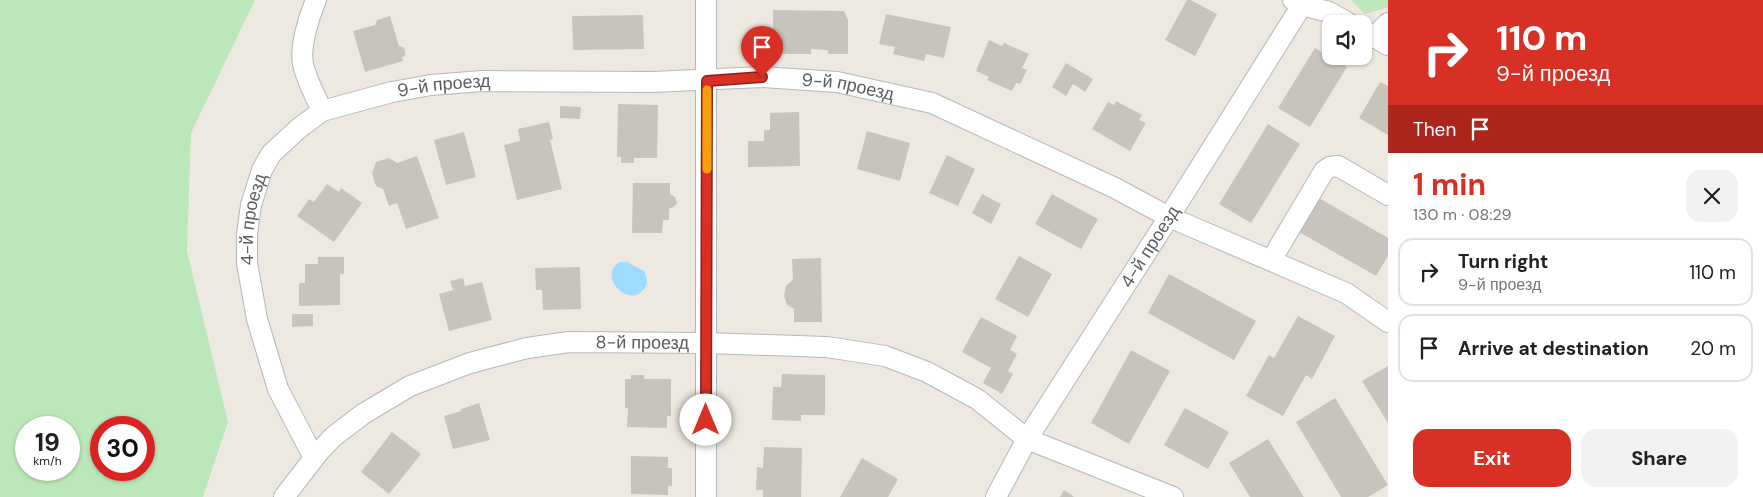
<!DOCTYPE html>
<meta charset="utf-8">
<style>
:root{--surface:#fff;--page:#f2f2f2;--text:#202124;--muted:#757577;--line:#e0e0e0;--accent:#d93025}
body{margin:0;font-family:"DM Sans",sans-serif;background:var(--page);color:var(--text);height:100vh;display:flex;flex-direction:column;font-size:19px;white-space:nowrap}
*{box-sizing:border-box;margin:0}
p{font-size:16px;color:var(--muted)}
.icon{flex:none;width:28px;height:28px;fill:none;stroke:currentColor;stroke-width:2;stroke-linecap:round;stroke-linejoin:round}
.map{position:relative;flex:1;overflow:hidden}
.details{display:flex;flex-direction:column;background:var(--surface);width:375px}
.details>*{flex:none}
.banner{background:#d93025;color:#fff;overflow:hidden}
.tools{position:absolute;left:1322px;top:15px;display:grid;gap:10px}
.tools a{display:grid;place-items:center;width:50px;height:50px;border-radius:10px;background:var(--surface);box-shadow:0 1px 4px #0004;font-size:25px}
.speed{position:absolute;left:15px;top:416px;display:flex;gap:10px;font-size:25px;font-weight:700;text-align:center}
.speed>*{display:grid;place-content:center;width:65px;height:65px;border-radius:50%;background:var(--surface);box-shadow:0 1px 4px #0004;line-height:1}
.speed small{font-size:12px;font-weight:400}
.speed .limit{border:8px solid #d22;background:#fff;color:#111}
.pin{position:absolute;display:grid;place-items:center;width:42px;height:42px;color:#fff;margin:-51px -21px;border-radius:50% 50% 50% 0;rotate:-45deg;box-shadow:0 0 5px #0007}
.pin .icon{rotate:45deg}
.me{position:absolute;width:55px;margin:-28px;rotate:0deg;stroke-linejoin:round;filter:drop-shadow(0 0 4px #0008)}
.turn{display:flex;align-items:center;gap:18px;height:105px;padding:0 25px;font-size:22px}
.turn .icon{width:65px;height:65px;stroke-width:2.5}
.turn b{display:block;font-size:35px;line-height:42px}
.then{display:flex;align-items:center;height:48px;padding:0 25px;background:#0003;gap:10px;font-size:19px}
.round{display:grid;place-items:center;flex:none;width:52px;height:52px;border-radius:15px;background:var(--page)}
.summary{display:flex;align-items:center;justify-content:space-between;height:85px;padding:0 25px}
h1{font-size:30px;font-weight:700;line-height:38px;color:var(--accent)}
.button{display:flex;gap:10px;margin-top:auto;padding:10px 25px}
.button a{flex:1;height:58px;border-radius:15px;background:var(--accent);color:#fff;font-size:20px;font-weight:700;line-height:58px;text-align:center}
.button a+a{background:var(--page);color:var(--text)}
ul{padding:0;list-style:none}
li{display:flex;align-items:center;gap:15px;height:68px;margin:0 10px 8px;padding:0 15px;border:2px solid var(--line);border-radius:15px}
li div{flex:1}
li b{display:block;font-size:19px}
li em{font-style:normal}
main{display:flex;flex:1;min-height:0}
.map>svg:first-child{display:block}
</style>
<main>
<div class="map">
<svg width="1388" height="497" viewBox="0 0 1388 497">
<rect width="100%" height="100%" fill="#ede9e0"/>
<path fill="#bce7ba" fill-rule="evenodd" d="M0,0H255L191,133L187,251L228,422L203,497H0ZM26,428H69V470H26ZM101,428H144V470H101Z
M1351,0H1388V7L1365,14Z"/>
<path fill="#9edbff" d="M620,262H627L644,271C647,278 649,283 644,289C629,310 596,275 620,262Z"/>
<path fill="#c8c4bd" d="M1187,0H1191L1217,14L1195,56L1165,40Z
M773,10L844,11L848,20V54H828V50L811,49V54H768V34H773Z
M886,14L951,27L944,58L926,54L924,61L893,54L895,47L879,44Z
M643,15L644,49L573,50L572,16Z
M390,16L399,46L403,47L405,50V56L402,57L403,61L365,72L353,31L375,25L377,20Z
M989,40L1002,46L1004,43L1029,54L1022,68L1027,70L1020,84L1016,83L1012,91L987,80L989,77L976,71Z
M1315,48L1347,67L1310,127L1278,108Z
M1066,63L1093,79L1085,92L1073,84L1066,96L1052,87Z
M1380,82L1388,86V135L1359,118Z
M1116,101L1142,115L1139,120L1146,123L1130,151L1092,129L1108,102L1114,105Z
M618,104L658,105L657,158H634V163H621V157H617Z
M560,106L581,107L580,119L560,118Z
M799,112L800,166L748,167V141H764V130H770V113Z
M549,122L553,139L550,140L562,189L517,200L504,145L520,141L518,129Z
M1268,124L1300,144L1251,223L1219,204Z
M867,131L910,143L900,181L857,169Z
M464,132L476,177L446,185L434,140Z
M947,155L975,169L958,206L929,193Z
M417,156L439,218L406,229L397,203L389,206L383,189L376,186L372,173L376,162L389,158L397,163Z
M633,183H670V194L675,197L677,203L675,206L669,209V220H663L662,233H632Z
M327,184L339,192L341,188L362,203L334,242L297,216L309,199L314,202Z
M982,194L1001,204L991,224L972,213Z
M1052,194L1098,219L1081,249L1035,224Z
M1319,198L1388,238V256L1376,276L1299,232Z
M1019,256L1052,274L1028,317L995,299Z
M318,257H344V274H340V305L299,306V283H305V264H318Z
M821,258L822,322H794V309L787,305L784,296L786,286L793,280L792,259Z
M580,267L581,309L543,310L542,290H536L535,268Z
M1169,274L1256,321L1234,360L1148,313Z
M463,278L465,286L482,282L492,320L449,331L439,294L453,290L450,281Z
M292,314H313V326L292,327Z
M1298,316L1335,336L1312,379L1306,375L1283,416L1246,396L1269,355L1274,358Z
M981,317L1017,336L1010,350L1017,354L1008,371L1013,374L1002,394L983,383L991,368L962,352Z
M1131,350L1170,371L1129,444L1091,423Z
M1388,366V423L1362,381Z
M782,374L825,375V415H801V421L772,420L773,387H781Z
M631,375H644V379H671V416H667V428L627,427L628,408H625V379H631Z
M1335,398L1388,485L1368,497H1341L1296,422Z
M479,403L490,440L453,449L444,416L461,411V409Z
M1185,408L1229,432L1208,469L1164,445Z
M392,432L421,454L389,494L361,472Z
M1268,439L1304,497H1250L1229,463Z
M764,447L802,448L801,497H763V490H756L757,467L763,468Z
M631,456L668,457V468H672V486H668V495L631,494Z
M862,458L898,479L888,497H840Z
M1064,490L1074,497H1060Z"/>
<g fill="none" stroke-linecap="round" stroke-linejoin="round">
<g stroke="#b3b7bc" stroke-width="22">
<g id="minor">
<path d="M706,0V497"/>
<path d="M1293,0L1302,5L1329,12L1350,24"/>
<path d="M1364,31L1388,45"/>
<path d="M1374,37L1388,23"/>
<path id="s1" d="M322,111L392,92L431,85L482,81L652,82L762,77L837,82L932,103L1115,188L1169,217L1346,293L1388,322"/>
<path d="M1276,252L1324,171L1330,167L1338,166L1388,195"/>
<path id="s2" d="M314,458L278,389L257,319L247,263V234L251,205L262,170L271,154L298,129L322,111C316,97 308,83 304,68C298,50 309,17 316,0"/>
<path id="s3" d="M284,497L318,453L333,437L363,414L410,386L470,363L527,348L569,342L706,343L827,347L885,356L927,372L977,399L1027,439L1173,497"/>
<path id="s4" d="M996,497L1027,439L1169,217L1302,5L1308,0"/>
</g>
</g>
<use href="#minor" stroke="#fff" stroke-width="20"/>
</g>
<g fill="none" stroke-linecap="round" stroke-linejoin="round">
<g stroke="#8d1f18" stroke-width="12">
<path id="route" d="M706,420L707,81L762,77"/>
</g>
<use href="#route" stroke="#d93025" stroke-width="9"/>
<path stroke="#f59e0b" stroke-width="9" d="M707,169V90"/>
</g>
<g text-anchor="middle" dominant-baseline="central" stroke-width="4.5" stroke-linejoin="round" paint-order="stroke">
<g font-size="18" fill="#595e62" stroke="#fff">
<text stroke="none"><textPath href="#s1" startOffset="125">9-й проезд</textPath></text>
<text stroke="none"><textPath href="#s1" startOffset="530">9-й проезд</textPath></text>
<text stroke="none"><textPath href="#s2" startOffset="252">4-й проезд</textPath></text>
<text stroke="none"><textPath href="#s4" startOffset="294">4-й проезд</textPath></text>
<text stroke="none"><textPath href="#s3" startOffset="409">8-й проезд</textPath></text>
</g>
</g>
</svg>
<div class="tools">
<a><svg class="icon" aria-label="sound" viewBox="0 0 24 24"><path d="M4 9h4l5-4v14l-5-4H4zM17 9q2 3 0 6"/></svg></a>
</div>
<div class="speed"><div>19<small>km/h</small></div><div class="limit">30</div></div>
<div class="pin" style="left:762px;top:77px;background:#d93025"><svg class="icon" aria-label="arrive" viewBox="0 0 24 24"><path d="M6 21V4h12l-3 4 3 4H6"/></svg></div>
<svg class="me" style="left:706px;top:420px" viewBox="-20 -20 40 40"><circle r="19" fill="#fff"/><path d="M0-13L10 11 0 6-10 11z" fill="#d93025"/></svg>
</div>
<section class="details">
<div class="banner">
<div class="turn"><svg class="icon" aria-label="right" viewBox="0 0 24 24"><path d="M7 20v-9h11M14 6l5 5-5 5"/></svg><div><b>110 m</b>9-й проезд</div></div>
<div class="then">Then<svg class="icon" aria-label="arrive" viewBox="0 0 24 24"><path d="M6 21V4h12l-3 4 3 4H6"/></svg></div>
</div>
<div class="summary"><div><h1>1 min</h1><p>130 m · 08:29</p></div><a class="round"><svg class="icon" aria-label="close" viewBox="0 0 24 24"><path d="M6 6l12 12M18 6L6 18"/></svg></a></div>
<ul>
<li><svg class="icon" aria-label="right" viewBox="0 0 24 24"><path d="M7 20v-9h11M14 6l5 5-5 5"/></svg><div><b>Turn right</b><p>9-й проезд</p></div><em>110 m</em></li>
<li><svg class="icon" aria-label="arrive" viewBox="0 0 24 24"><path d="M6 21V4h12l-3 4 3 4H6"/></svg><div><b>Arrive at destination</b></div><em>20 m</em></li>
</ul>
<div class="button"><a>Exit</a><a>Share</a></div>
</section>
</main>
